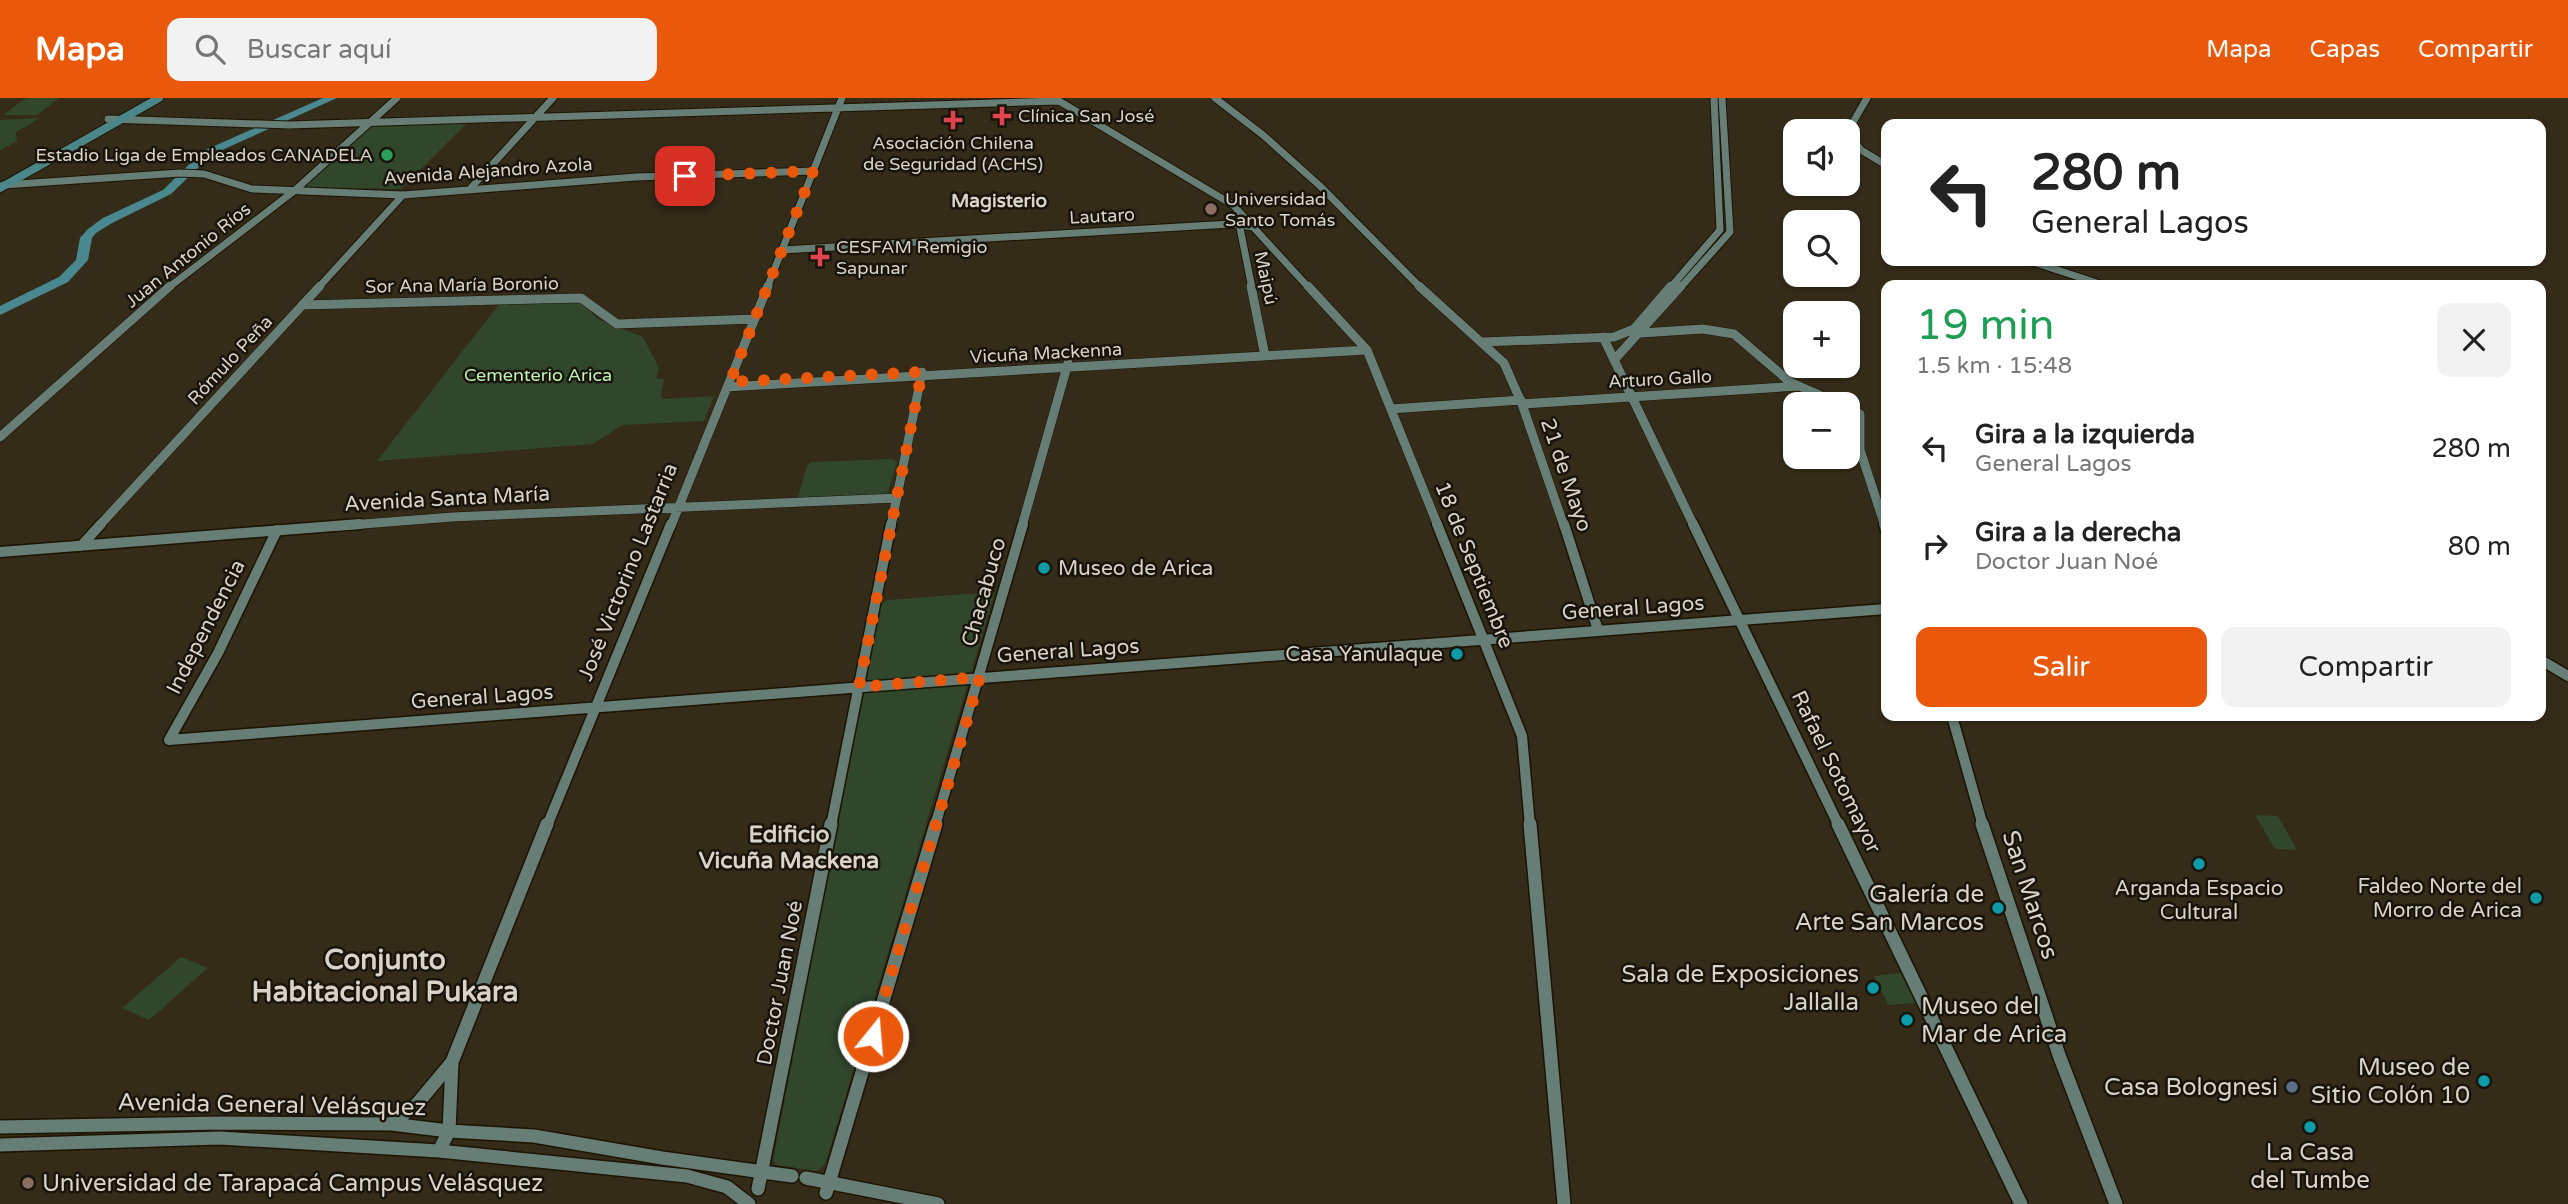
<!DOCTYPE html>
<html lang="es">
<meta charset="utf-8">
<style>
:root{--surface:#fff;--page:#f2f2f2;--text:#222;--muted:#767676;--accent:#ea580c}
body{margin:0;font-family:"Varela Round",sans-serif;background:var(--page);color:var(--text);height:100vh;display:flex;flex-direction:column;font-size:26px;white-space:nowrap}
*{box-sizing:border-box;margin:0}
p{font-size:23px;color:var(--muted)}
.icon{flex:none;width:38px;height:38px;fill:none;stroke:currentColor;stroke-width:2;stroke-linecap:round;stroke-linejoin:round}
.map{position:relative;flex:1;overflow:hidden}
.sheet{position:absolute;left:1881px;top:182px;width:665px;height:441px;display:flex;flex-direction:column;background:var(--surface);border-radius:14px;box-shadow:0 2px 5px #0004}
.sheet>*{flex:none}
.hud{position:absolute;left:1881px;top:21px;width:665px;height:147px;border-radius:14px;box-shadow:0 2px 5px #0004;background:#fff;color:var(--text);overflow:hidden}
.buttons{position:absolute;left:1783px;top:21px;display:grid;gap:14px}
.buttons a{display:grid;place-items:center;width:77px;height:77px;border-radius:14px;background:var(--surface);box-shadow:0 2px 5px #0004;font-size:35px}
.pin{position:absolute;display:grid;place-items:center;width:60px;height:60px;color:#fff;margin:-30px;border-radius:14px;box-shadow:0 4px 10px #0006}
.me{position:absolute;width:77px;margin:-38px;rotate:17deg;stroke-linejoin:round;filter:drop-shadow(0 0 5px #0008)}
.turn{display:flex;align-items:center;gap:24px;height:147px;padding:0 35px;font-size:32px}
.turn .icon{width:91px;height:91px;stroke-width:2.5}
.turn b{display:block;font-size:49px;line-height:60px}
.round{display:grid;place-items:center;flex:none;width:74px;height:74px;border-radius:14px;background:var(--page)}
.overview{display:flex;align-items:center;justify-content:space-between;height:119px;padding:0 35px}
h1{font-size:42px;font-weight:600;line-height:52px;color:#1e9e55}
.cta{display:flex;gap:14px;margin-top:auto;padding:14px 35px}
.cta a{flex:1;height:80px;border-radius:14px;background:var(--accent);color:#fff;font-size:28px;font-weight:600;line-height:80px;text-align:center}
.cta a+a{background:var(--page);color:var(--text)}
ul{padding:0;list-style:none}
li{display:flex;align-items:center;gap:21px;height:98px;padding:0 35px}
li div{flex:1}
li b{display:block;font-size:26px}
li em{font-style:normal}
header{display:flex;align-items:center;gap:42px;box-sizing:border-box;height:98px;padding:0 35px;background:var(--accent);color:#fff}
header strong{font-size:33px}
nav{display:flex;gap:38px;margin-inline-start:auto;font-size:24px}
.search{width:490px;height:63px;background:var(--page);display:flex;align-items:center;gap:18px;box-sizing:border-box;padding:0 24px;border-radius:14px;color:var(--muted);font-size:26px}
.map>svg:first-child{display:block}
</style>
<header>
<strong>Mapa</strong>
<div class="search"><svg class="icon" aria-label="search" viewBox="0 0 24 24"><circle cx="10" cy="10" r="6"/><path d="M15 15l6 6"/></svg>Buscar aquí</div>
<nav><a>Mapa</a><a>Capas</a><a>Compartir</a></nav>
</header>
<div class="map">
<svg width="2568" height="1106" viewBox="0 0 2568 1106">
<rect width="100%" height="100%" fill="#352b19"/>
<path fill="#30472c" d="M26,0H59L37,17H3Z
M40,20L16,34L17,43L0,52V22Z
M470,22L401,91L304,89L375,25Z
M579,203L598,221L643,239L659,270L656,281H664L661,298L663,301L714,298L704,323L622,327L593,346L377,363L501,204Z
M892,361L897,364L887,397L800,401L798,399L807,368L812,364Z
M995,494L825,1067L817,1073L777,1067L773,1062L881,505L888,502Z
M2255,717L2278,718L2297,752L2275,751Z
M181,859L208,870L149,922L122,910Z
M1901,875L1916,905L1888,907L1874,878Z"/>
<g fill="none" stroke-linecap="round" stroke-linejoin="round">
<path fill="#4a8890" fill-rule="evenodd" d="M323,0H337L211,57L171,96L112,125L96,135L92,140L88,162L68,184L0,217V208L59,179L76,162L80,140L88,131L103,120L163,92L203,53Z"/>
<g stroke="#1c1303" stroke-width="9">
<path id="secondary-far3" d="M1054,0L1233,107L1309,190
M1215,0L1263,37L1320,88L1421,190
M108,21L289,27L1058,3
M1848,33L1867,0
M1848,35L1861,52L1886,67
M3,87L180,75L204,76L252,91L403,97L636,79L813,73
M469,92L553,0
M1238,120L1252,190
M782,152L1231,126L1254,129
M2030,163L2103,187
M168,190L294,93L397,0
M318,190L403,97
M767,190L842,0
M1670,190L1720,132L1714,0
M1680,190L1730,134L1722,0"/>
</g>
<g stroke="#1c1303" stroke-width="10">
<path id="secondary-far2" d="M1251,188L1265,258
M1308,188L1367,252L1438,428
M1419,188L1504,265L1522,306L1564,428
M302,207L581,200L617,226L755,221
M1641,235L1703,231L1734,236L1790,284L1840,306
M1603,239L1694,428
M1483,244L1614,239L1634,231L1671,188
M1615,261L1681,188
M727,289L1367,252
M1522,306L1799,288
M1848,310L1860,316V352L1885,428
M1391,311L1521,302
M0,339L170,188
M99,428L320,188
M338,428L452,419L897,400
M671,428L768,188
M891,428L922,274
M1022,428L1068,265"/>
</g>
<g stroke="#1c1303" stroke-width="13">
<path id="secondary-far1" d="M1437,426L1522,638L1530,728
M1564,426L1598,532
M1693,426L1839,728
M1884,426L1886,432
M81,448L101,426
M0,454L360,426
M2541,562L2568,578
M1952,618L1983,728
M169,642L1886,511
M169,642L218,555L277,432
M547,728L671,426
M831,728L891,426
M935,728L1023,426"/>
</g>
<g stroke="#1c1303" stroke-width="16">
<path id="secondary" d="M1530,726L1564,1106
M1838,726L2021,1106
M1982,726L2059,957L2116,1106
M391,1026L417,1006L452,964
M0,1029L221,1025L391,1026L449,1033L534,1038L662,1060L792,1078
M0,1047L220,1040L439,1053L687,1078L727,1089L749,1106
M439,1053L449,1033L452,964L547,726
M806,1080L938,1106
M758,1091L831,726
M826,1095L936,726"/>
</g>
<g stroke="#1c1303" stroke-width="10">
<path id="primary" d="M0,90L159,0"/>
</g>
<use href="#secondary-far3" stroke="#677e76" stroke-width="7"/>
<use href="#secondary-far2" stroke="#677e76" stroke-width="9"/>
<use href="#secondary-far1" stroke="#677e76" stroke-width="10"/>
<use href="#secondary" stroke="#677e76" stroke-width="13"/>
<use href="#primary" stroke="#4b8688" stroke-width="8"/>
</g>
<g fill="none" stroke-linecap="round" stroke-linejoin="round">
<path stroke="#ea580c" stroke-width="12" stroke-dasharray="0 21.6" d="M685,78L813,73L730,284L922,274L859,589L980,579L873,938"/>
</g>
<g fill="#e0444e" stroke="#18140c" stroke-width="2.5">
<path d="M998.5 7.5h7v7h7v7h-7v7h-7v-7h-7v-7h7z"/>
<path d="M949.5 11.5h7v7h7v7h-7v7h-7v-7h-7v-7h7z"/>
<path d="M816.5 148.5h7v7h7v7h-7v7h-7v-7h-7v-7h7z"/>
</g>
<circle fill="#2e9e5b" stroke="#18140c" stroke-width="2.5" cx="387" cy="57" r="7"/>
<g fill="#8d6e63" stroke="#18140c" stroke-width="2.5">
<circle cx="1211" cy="111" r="7"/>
<circle cx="28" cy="1085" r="7"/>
</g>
<g fill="#0f9aa8" stroke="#18140c" stroke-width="2.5">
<circle cx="1044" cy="470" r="7"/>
<circle cx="1457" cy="556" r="7"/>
<circle cx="2199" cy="766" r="7"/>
<circle cx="2536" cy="800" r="7"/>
<circle cx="1998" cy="810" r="7"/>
<circle cx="1873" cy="890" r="7"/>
<circle cx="1907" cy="922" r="7"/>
<circle cx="2484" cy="983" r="7"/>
<circle cx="2310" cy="1029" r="7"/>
</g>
<circle fill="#5c6f8a" stroke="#18140c" stroke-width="2.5" cx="2292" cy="989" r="7"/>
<g text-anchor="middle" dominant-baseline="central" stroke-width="5" stroke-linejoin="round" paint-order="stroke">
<g font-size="18" fill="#d9d3c8" stroke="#18140c" text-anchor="start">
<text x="1018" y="18">Clínica San José</text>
<text x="953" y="45" text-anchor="middle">Asociación Chilena<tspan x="953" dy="21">de Seguridad (ACHS)</tspan></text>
<text x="373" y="57" text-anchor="end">Estadio Liga de Empleados CANADELA</text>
<text x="1225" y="101">Universidad<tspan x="1225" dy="21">Santo Tomás</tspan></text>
<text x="836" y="149">CESFAM Remigio<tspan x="836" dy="21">Sapunar</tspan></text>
</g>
<g font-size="18" fill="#d9d3c8" stroke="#18140c">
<text transform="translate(488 73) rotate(-4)">Avenida Alejandro Azola</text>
<text transform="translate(1102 118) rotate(-3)">Lautaro</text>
<text transform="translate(188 157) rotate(-39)">Juan Antonio Ríos</text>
<text transform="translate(1266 180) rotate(78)">Maipú</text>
<text transform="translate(462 187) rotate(-1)">Sor Ana María Boronio</text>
<text transform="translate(1046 255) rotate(-3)">Vicuña Mackenna</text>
<text transform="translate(230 262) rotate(-47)">Rómulo Peña</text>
<text transform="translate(1660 281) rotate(-3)">Arturo Gallo</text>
</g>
<g font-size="18" fill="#bef0b4" stroke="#18140c">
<text x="538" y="277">Cementerio Arica</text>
</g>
<g font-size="19" font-weight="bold" fill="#d9d3c8" stroke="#18140c">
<text x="999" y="103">Magisterio</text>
</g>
<g font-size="21" fill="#d9d3c8" stroke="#18140c">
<text transform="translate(1566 377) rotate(71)">21 de Mayo</text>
<text transform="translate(447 401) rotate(-3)">Avenida Santa María</text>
<text transform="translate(1474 467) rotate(68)">18 de Septiembre</text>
<text transform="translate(628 474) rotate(-68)">José Victorino Lastarria</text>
<text transform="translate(984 494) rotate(-74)">Chacabuco</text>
<text transform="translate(1633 510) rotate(-4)">General Lagos</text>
<text transform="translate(206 529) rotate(-63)">Independencia</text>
<text transform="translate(1068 553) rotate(-4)">General Lagos</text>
<text transform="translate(482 599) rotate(-4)">General Lagos</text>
<text transform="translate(1836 674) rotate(64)">Rafael Sotomayor</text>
<text transform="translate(780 885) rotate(-79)">Doctor Juan Noé</text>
</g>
<g font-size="21" fill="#d9d3c8" stroke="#18140c" text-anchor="end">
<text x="1058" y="470" text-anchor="start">Museo de Arica</text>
<text x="1443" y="556">Casa Yanulaque</text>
<text x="2522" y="788">Faldeo Norte del<tspan x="2522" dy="24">Morro de Arica</tspan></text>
<text x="2199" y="790" text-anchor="middle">Arganda Espacio<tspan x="2199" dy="24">Cultural</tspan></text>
</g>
<g font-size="23" font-weight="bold" fill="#d9d3c8" stroke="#18140c">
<text x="789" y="737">Edificio<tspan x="789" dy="26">Vicuña Mackena</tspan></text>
</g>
<g font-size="24" fill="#d9d3c8" stroke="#18140c" text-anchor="end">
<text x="1984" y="796">Galería de<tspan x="1984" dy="28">Arte San Marcos</tspan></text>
<text x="1859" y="876">Sala de Exposiciones<tspan x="1859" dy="28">Jallalla</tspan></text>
<text x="1921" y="908" text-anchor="start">Museo del<tspan x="1921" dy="28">Mar de Arica</tspan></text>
<text x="2470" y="969">Museo de<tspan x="2470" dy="28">Sitio Colón 10</tspan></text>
<text x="2278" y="989">Casa Bolognesi</text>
<text x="2310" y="1054" text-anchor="middle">La Casa<tspan x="2310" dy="28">del Tumbe</tspan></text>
<text x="42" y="1085" text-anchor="start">Universidad de Tarapacá Campus Velásquez</text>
</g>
<g font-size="24" fill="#d9d3c8" stroke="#18140c">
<text transform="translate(2030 797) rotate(72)">San Marcos</text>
<text transform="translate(272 1007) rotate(1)">Avenida General Velásquez</text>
</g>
<g font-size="28" font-weight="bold" fill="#d9d3c8" stroke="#18140c">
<text x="385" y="862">Conjunto<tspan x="385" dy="32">Habitacional Pukara</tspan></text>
</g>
</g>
</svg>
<div class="buttons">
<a><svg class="icon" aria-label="sound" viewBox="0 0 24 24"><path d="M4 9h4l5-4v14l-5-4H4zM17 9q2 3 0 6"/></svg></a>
<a><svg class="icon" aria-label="search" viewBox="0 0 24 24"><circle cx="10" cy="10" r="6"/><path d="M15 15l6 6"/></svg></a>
<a>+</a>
<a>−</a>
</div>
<div class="pin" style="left:685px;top:78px;background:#d93025"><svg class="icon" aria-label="arrive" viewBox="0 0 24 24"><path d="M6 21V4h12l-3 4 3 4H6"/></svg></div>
<svg class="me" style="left:873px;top:938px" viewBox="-20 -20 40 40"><circle r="17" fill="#ea580c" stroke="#fff" stroke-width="3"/><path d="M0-11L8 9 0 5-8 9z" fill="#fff"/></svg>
<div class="hud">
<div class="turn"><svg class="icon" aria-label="left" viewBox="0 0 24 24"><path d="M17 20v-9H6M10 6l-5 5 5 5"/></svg><div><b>280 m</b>General Lagos</div></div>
</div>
<section class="sheet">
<div class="overview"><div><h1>19 min</h1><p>1.5 km · 15:48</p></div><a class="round"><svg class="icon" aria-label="close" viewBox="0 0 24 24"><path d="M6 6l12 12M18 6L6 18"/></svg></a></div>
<ul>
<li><svg class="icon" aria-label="left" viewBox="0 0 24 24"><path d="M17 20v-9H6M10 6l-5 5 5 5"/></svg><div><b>Gira a la izquierda</b><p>General Lagos</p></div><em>280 m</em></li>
<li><svg class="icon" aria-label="right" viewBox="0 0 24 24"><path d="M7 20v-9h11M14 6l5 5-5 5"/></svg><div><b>Gira a la derecha</b><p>Doctor Juan Noé</p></div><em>80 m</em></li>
</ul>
<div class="cta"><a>Salir</a><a>Compartir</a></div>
</section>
</div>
